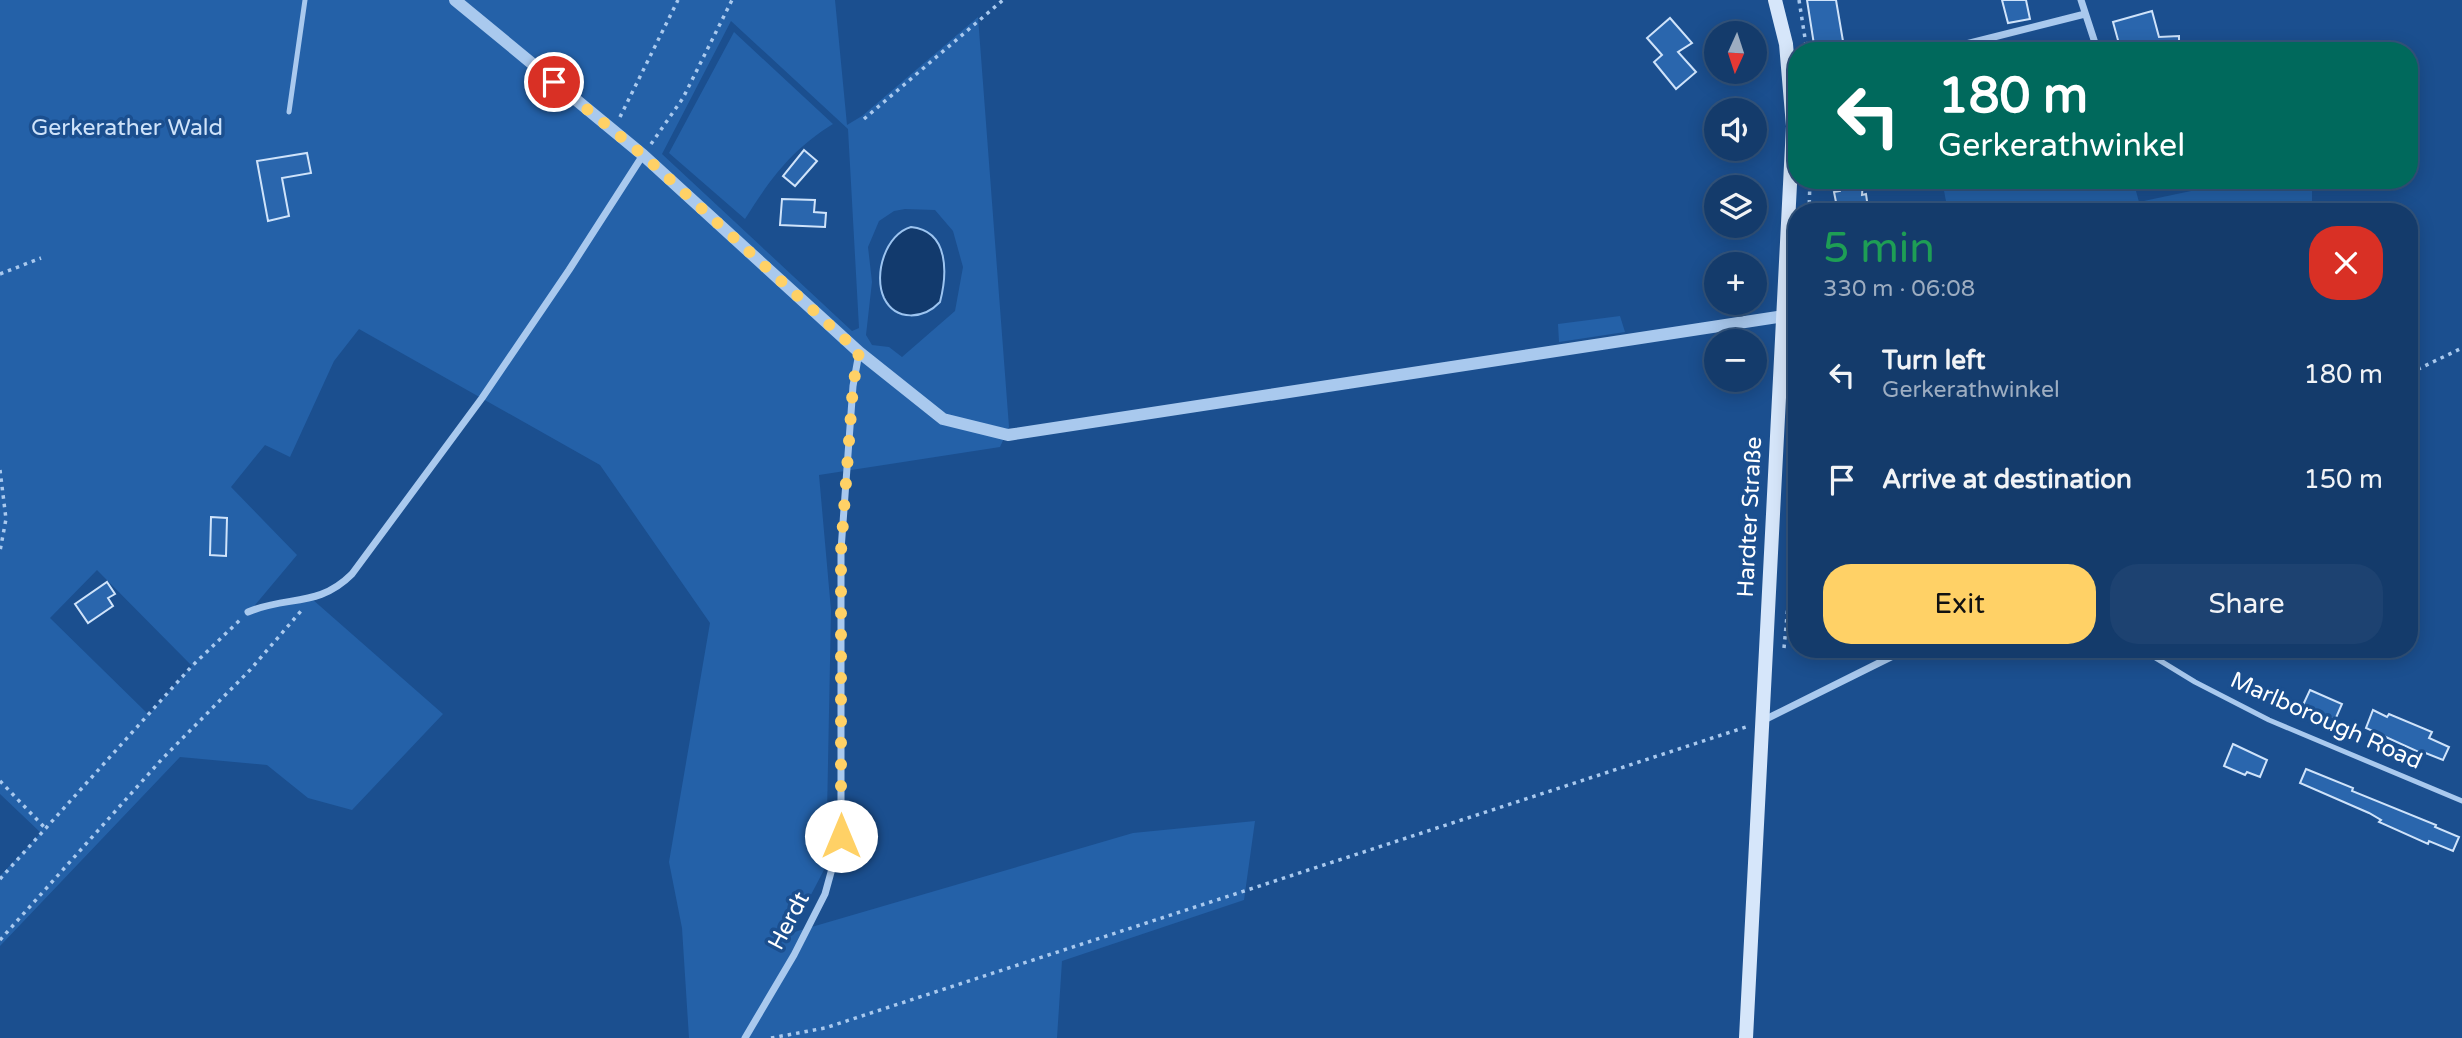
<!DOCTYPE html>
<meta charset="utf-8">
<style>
:root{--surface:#143b6b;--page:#1d4271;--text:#f1f3f6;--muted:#9dadc1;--line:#33557e;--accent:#ffd166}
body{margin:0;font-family:"Varela Round",sans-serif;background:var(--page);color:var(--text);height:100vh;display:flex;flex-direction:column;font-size:26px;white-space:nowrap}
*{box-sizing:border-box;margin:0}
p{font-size:23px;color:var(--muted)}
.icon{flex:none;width:38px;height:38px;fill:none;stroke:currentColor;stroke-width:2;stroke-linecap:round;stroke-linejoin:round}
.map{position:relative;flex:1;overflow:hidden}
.sheet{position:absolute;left:1788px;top:203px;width:630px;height:455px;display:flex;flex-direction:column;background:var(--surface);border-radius:28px;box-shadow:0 4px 18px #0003,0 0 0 2px var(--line)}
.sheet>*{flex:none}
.banner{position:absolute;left:1788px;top:42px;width:630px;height:147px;border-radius:28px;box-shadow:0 4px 18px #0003,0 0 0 2px var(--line);background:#00695c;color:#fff;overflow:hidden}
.needle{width:46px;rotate:183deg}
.buttons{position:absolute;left:1704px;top:21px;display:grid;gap:14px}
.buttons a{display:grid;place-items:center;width:63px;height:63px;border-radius:50%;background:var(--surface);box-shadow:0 4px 18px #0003,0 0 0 2px var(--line);font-size:35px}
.pin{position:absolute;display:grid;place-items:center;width:60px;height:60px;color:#fff;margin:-30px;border:4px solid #fff;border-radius:50%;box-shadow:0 2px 7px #0007}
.me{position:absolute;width:77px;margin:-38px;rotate:0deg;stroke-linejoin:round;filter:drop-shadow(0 0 5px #0008)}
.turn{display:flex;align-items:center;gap:24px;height:147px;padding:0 35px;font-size:32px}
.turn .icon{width:91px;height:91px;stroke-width:2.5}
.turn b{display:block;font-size:49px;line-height:60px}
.round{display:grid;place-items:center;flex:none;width:74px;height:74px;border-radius:28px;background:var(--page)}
.overview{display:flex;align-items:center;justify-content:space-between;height:119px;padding:0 35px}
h1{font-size:42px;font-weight:600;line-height:52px;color:#1e9e55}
.button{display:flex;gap:14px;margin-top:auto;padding:14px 35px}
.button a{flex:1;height:80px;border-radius:28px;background:var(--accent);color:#111;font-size:28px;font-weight:600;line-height:80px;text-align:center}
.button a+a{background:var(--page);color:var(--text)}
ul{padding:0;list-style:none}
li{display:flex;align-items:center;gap:21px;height:105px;padding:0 35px}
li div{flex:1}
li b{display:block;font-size:26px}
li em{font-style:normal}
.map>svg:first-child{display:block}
</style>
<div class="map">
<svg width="2462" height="1038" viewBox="0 0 2462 1038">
<rect width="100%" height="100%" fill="#1b4f8f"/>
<path fill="#2461a8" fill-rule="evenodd" d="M0,0H835L847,125L862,116L978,17L1009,427L1000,447L819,475L831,610L826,866L791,933L1133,833L1255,821L1244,900L1062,961L1057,1038H689L682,928L669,862L710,623L600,465L359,329L334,361L290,457L265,445L231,487L297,555L250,611L312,599L443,714L352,810L308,798L267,765L180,757L0,946V876L41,833L0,794ZM731,21L848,129L859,328L852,331L662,154ZM905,209L935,210L953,231L963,267L955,311L902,357L889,347L872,345L866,335L872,282L868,247L879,221L894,211ZM97,570L192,666L149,715L50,618Z
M734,32L833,124C791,150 771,178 745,219L669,153Z
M1942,180H2133L2139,202L2243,180H2312V212H1948Z
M1620,316L1625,332L1559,342L1558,324Z"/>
<path fill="#123a6d" stroke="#9cc4f0" stroke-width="2" d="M911,227C950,231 947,275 940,302C924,319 896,322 884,298C873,274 886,234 911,227Z"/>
<path fill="#2a66ad" stroke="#cfe3fa" stroke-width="2" d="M1807,0H1836L1844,47L1815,51Z
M2002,0H2026L2030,19L2008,23Z
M2152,11L2159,37L2179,36V51H2121L2113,22Z
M1670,18L1692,43L1678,52L1696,72L1676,89L1654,62L1662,55L1647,38Z
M804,150L817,161L795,186L783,176Z
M307,153L311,173L282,178L289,216L268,221L257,161Z
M1840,180H1863L1862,195L1866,194L1868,208L1857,212H1838L1834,192L1840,191Z
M782,199L815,200L814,212L826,213L825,227L780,225Z
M211,517L227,518L226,556L210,555Z
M107,582L115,594L108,598L113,606L88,623L75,604Z
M2310,690L2342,704L2335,720L2303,705Z
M2373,710L2387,717L2389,714L2432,732L2429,738L2449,747L2443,760L2423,752V754L2366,728Z
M2233,744L2267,760L2260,777L2247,772L2245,775L2224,766Z
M2306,769L2353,788L2352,791L2436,825L2435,827L2459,837L2453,851L2429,841L2428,844L2379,822L2381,820L2369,813L2300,783Z"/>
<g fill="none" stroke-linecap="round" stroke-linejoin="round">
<path stroke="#a9c9ee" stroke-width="3.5" stroke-dasharray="3.5 5" stroke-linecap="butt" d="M1799,0L1807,51
M620,117L678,0
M864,119L1003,0
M651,144L683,98L732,0
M1809,212L1810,180
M0,274L41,258
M2410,373L2462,348
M0,470L6,519L0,551
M1784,648L1793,551L1797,463
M0,781L47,830
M0,879L192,666L241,619
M0,940L162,759L250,670L301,611
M771,1038L825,1028L1746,727"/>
<path stroke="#a9c9ee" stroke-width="5" d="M289,112L305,0
M2141,649L2195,682L2269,720L2462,801"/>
<path stroke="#a9c9ee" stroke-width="7" d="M2081,0L2097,49
M1966,44L2085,14
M248,612C288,595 318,608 352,574L482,398L569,270L643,155
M1762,721L1907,649
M745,1038L794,955L825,894L841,836V550L853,386L859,353"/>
<path stroke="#a9c9ee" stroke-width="12" d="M455,0L643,155L859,352L943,419L1008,435L1784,316"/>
<path stroke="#d6e6fa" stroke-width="14" d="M1746,1038L1793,126L1786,44L1775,0"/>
</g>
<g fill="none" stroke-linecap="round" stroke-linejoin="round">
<path stroke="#ffd166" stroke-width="12" stroke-dasharray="0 21.6" d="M554,82L643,155L859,352L853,386L841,551V836"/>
</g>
<g text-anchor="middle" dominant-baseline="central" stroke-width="7" stroke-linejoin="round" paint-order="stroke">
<g font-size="23" fill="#cfe3fa" stroke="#1b4f8f">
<text x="127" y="128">Gerkerather Wald</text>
</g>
<g font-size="23" fill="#fff" stroke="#1b4f8f">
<text transform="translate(1750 517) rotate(-87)">Hardter Straße</text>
<text transform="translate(2326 721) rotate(24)">Marlborough Road</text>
<text transform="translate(789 921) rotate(-62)">Herdt</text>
</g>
</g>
</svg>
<div class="buttons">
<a><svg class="needle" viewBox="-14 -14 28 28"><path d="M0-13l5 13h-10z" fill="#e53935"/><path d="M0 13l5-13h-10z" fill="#9dadc1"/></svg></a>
<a><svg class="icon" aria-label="sound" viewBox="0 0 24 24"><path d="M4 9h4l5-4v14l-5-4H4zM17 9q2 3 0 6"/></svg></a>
<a><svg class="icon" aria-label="layers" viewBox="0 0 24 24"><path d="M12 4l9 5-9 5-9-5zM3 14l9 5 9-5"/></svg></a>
<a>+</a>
<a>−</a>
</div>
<div class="pin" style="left:554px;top:82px;background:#d93025"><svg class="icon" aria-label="arrive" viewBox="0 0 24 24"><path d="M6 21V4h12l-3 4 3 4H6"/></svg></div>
<svg class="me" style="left:841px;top:836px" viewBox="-20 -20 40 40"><circle r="19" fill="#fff"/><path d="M0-13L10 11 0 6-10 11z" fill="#ffd166"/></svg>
<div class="banner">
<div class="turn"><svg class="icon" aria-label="left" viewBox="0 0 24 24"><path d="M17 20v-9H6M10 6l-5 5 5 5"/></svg><div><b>180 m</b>Gerkerathwinkel</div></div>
</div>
<section class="sheet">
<div class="overview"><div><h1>5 min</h1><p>330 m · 06:08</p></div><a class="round" style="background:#d93025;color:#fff"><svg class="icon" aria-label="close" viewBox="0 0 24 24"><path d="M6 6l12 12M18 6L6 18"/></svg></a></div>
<ul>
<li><svg class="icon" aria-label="left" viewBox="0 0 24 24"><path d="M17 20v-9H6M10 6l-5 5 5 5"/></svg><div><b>Turn left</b><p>Gerkerathwinkel</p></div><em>180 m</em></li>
<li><svg class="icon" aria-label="arrive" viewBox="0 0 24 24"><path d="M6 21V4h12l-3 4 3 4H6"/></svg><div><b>Arrive at destination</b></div><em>150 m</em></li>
</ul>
<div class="button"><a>Exit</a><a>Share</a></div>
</section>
</div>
